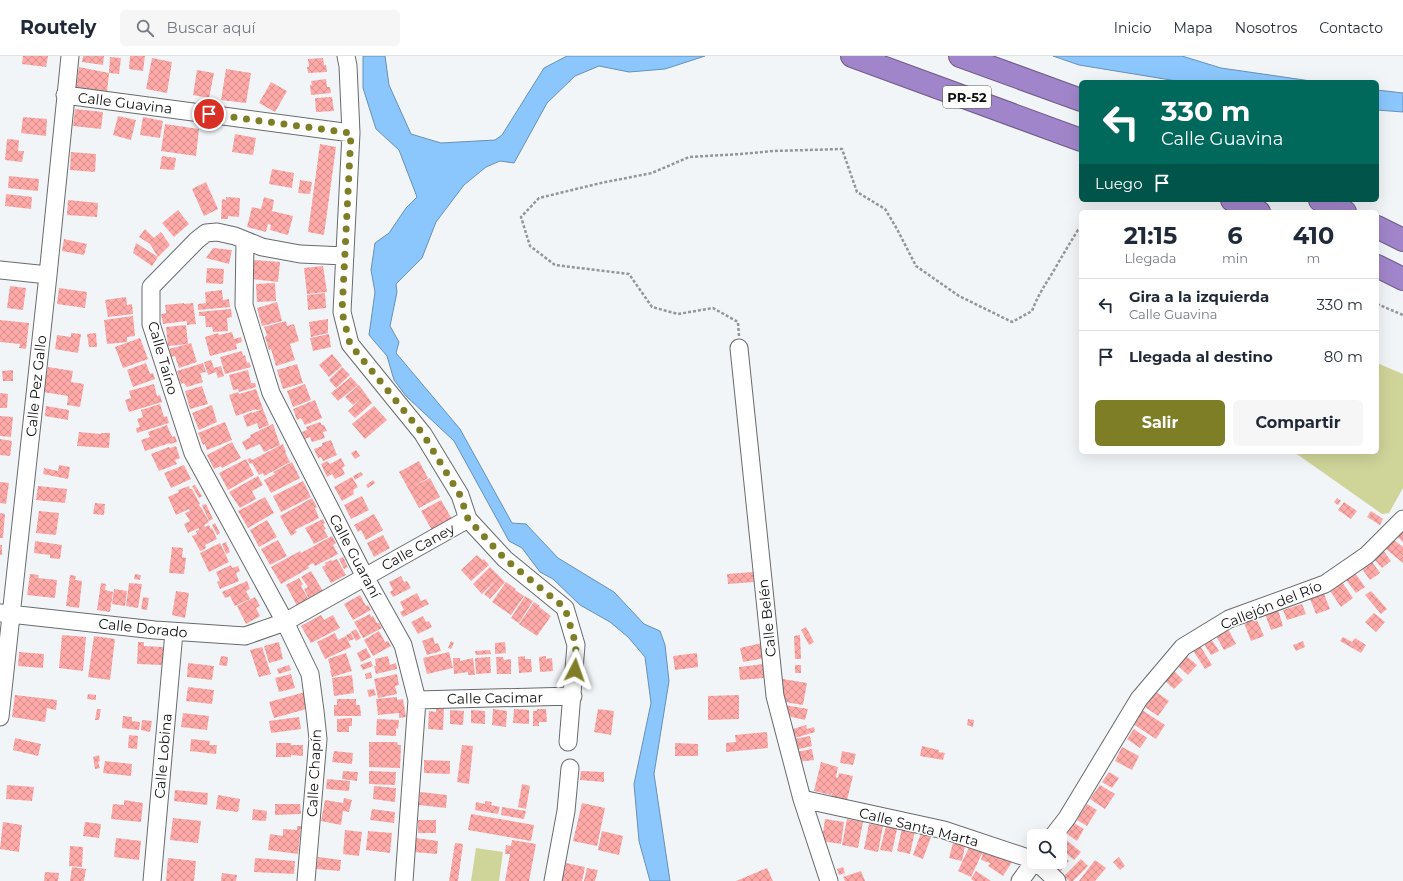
<!DOCTYPE html>
<html lang="es">
<meta charset="utf-8">
<style>
:root{--surface:#fff;--page:#f6f6f7;--text:#1f2937;--muted:#747a83;--line:#e0e1e3;--accent:#7e7e27}
body{margin:0;font-family:Montserrat,sans-serif;background:var(--page);color:var(--text);height:100vh;display:flex;flex-direction:column;font-size:15px;white-space:nowrap}
*{box-sizing:border-box;margin:0}
p{font-size:13px;color:var(--muted)}
.icon{flex:none;width:22px;height:22px;fill:none;stroke:currentColor;stroke-width:2;stroke-linecap:round;stroke-linejoin:round}
.map{position:relative;flex:1;overflow:hidden}
.side{position:absolute;left:1079px;top:154px;width:300px;height:244px;display:flex;flex-direction:column;background:var(--surface);border-radius:6px;box-shadow:0 4px 16px #0002}
.side>*{flex:none}
.hud{position:absolute;left:1079px;top:24px;width:300px;height:122px;border-radius:6px;box-shadow:0 4px 16px #0002;background:#00695c;color:#fff;overflow:hidden}
.tools{position:absolute;left:1027px;top:773px;display:grid;gap:8px}
.tools a{display:grid;place-items:center;width:40px;height:40px;border-radius:6px;background:var(--surface);box-shadow:0 4px 16px #0002;font-size:20px}
.pin{position:absolute;display:grid;place-items:center;width:34px;height:34px;color:#fff;margin:-17px;border:2px solid #fff;border-radius:50%;box-shadow:0 1px 4px #0007}
.me{position:absolute;width:44px;margin:-22px;rotate:4deg;stroke-linejoin:round;filter:drop-shadow(0 0 3px #0008)}
.turn{display:flex;align-items:center;gap:14px;height:84px;padding:0 16px;font-size:18px}
.turn .icon{width:52px;height:52px;stroke-width:2.5}
.turn b{display:block;font-size:28px;line-height:34px}
.then{display:flex;align-items:center;height:38px;padding:0 16px;background:#0003;gap:8px;font-size:15px}
.eta{display:flex;justify-content:space-evenly;align-items:center;height:68px;text-align:center}
.eta b{font-size:24px;font-weight:700;line-height:28px}
.primary-button{display:flex;gap:8px;margin-top:auto;padding:8px 16px}
.primary-button a{flex:1;height:46px;border-radius:6px;background:var(--accent);color:#fff;font-size:16px;font-weight:700;line-height:46px;text-align:center}
.primary-button a+a{background:var(--page);color:var(--text)}
ul{padding:0;list-style:none}
li{display:flex;align-items:center;gap:12px;height:52px;padding:0 16px;border-top:1px solid var(--line)}
li div{flex:1}
li b{display:block;font-size:15px}
li em{font-style:normal}
header{display:flex;align-items:center;gap:24px;box-sizing:border-box;height:56px;padding:0 20px;background:var(--surface);border-bottom:1px solid var(--line)}
header strong{font-size:19px}
nav{display:flex;gap:22px;margin-inline-start:auto;font-size:14px}
.search{width:280px;height:36px;background:var(--page);display:flex;align-items:center;gap:10px;box-sizing:border-box;padding:0 14px;border-radius:6px;color:var(--muted);font-size:15px}
.map>svg:first-child{display:block}
</style>
<header>
<strong>Routely</strong>
<div class="search"><svg class="icon" aria-label="search" viewBox="0 0 24 24"><circle cx="10" cy="10" r="6"/><path d="M15 15l6 6"/></svg>Buscar aquí</div>
<nav><a>Inicio</a><a>Mapa</a><a>Nosotros</a><a>Contacto</a></nav>
</header>
<div class="map">
<svg width="1403" height="825" viewBox="0 0 1403 825">
<defs>
<pattern id="building-cross-hatch" width="8" height="8" patternUnits="userSpaceOnUse"><rect width="8" height="8" fill="#fda9a7"/><path d="M0 0l8 8M0 8l8-8" fill="none" stroke="#d8908f"/></pattern>
</defs>
<rect width="100%" height="100%" fill="#f2f5f8"/>
<path fill="#cfd499" d="M1377,307L1403,318V432L1389,457L1382,458L1294,396H1377Z
M476,792L503,796L499,825H471Z"/>
<path fill="#8bc7fd" stroke="#6690b6" d="M363,0H385L389,29L411,78L441,87L495,84L502,79L544,12L567,0H705L665,13L629,16L599,10L575,20L547,47L514,107L500,105L486,111L464,129L436,166L422,202L396,228L397,236L390,270L399,286L396,297L460,373L512,467L526,468L558,502L614,536L644,568L660,575L665,589L669,625L654,718L670,825H650L639,785L634,728L651,647L645,601L628,581L610,566L580,549L553,523L540,516L522,492L509,485L454,385L406,340L394,324L387,300L369,279L375,236L371,214L375,187L389,177L406,152L417,141L399,94L376,73L363,32Z
M1053,0H1182L1221,12L1318,26H1183L1079,9Z
M1377,34L1403,37V56L1377,54Z"/>
<path fill="url(#building-cross-hatch)" d="M23,0H48L46,11L22,8Z
M83,0H104L103,9L82,6Z
M130,0H145L143,15L129,13Z
M110,1L121,2L119,18L109,17Z
M152,2L172,6L167,37L146,33Z
M323,2L324,9H326L327,16L308,17L307,11H309L308,3Z
M79,11L109,17L107,36L76,31Z
M226,13L251,17L246,47L221,44Z
M197,14L214,17L209,42L193,39Z
M326,23L327,31H330L331,37L311,39L310,29H312L311,25Z
M271,26L287,35L275,56L259,47Z
M332,41L334,55L316,56L315,42Z
M75,53L103,56L101,73L73,70Z
M118,60L136,64L131,84L113,79Z
M23,61L47,63L46,80L21,77Z
M143,61L163,65L160,82L140,79Z
M165,68L199,73L196,100L161,95Z
M235,78L256,82L253,99L232,96Z
M7,83L19,84L18,95H24L22,106L5,104Z
M320,88L336,91L324,179L308,176Z
M71,96L96,98L95,116L70,114Z
M162,100L176,102L174,114L160,113Z
M272,113L294,117L292,132L269,128Z
M9,120L39,123L38,135L8,132Z
M300,124L312,126L310,138L298,137Z
M206,126L218,153L204,160L192,133Z
M6,138L32,141L31,153L5,150Z
M226,141L240,142L239,161L228,160V163H221L222,143L226,144Z
M264,141L274,144L272,155L293,160L288,179L270,174L271,169L268,168L266,176L247,171L252,151L261,153Z
M68,144L98,147L97,161L67,159Z
M178,154L189,168L174,181L162,167Z
M145,173L154,182L161,176L170,189L158,201L150,188L139,181Z
M64,183L87,188L84,199L62,195Z
M136,187L158,201L152,210L133,197Z
M213,192L232,194L229,208L206,202Z
M254,204L280,206L278,226L252,223Z
M323,210L327,236L307,238L304,212Z
M207,212L224,213L223,228L206,227Z
M275,227L276,245L257,246L256,228Z
M10,230L26,232L23,254L7,252Z
M59,232L87,236L85,252L57,248Z
M222,234L223,244L229,243L230,251L198,254V248L206,247L205,236Z
M325,237L326,252L308,254L307,239Z
M126,241L127,249L132,248L133,258L108,261L105,244Z
M277,246L282,265L262,270L257,252Z
M184,247V248L193,247L196,268L187,269V265L163,268L161,258L166,257L165,249Z
M231,253L232,261L227,262L228,275L213,276L212,271H206L205,260H199V256Z
M133,260L135,280L127,281V286L107,288L104,264Z
M328,263V277L311,281L309,266Z
M0,264L29,267L26,293L19,292L20,288L0,286Z
M286,265L287,270L294,268L299,285L290,288L295,304L276,310L271,293L269,294L265,281L267,279L264,271Z
M186,269L188,288L191,287L197,306L179,312L175,300L171,301L169,293L188,288L168,290L166,271Z
M232,276L234,283L241,281L242,286L236,288L237,293L210,300L205,281L218,277L219,279Z
M71,277L81,278L78,297L55,293L57,279L71,281Z
M96,277L97,291H89L87,278Z
M329,278L331,291L313,295L310,282Z
M140,282L148,303L123,312L115,291Z
M242,295L243,300L245,299L247,307L249,306L251,311L225,318L220,301Z
M332,298L342,310L329,321L319,309Z
M211,304L214,312L221,310L224,320L218,322L216,316L208,319L204,306Z
M146,307L150,318L153,317L155,323L133,331L127,314Z
M203,307L206,316L200,317L203,326L187,331L184,327L181,328L177,315Z
M297,308L303,327L283,333L277,314Z
M48,311L73,315L71,326L84,328L80,351L67,349L68,340L43,336Z
M342,311L350,319L336,332L329,324Z
M13,314V325H3L2,315Z
M248,314L251,327H255L256,331L239,336L238,333L233,334L229,319Z
M351,321L358,329L338,345L331,337Z
M154,328L157,340L160,339L162,346L129,356L125,344L131,342L129,335Z
M305,328L311,344L293,351L287,335Z
M359,329L372,347L355,362L348,355L364,340L353,349L345,341Z
M202,330L208,348L190,353L185,335Z
M256,333L263,353L257,354L256,353L236,360L229,339L238,336L239,338Z
M0,337L8,338L7,352H0Z
M315,344L322,362L305,369L301,362L297,364L293,353Z
M160,348L164,361L167,360L169,367L137,377L136,372L140,371L137,363L143,361L141,354Z
M212,349L217,366L199,374L192,357Z
M46,350L69,354L68,364L45,360Z
M374,350L387,364L365,383L352,368Z
M263,353L269,369L259,373L257,367L247,371L243,360L252,356V357Z
M0,360L13,361L11,381L0,380Z
M225,366L232,384L207,394L205,388L203,389L198,377Z
M320,366L322,369H324L327,375L323,376L325,382L312,386L310,381L305,383L302,376L307,374L306,371Z
M273,368L280,389L264,396L260,388L246,394L242,386L251,381L250,379Z
M167,369L172,381L175,380L177,386L170,388V387L145,395L141,384L150,381L148,376Z
M79,376L101,378V377H110L109,392L77,390Z
M0,383L12,385L10,400L0,399Z
M331,384L337,399L323,405L321,401L318,402L314,393L322,390V387Z
M232,386L241,402L222,412L221,410L214,413L207,399Z
M283,388L286,396H285L290,406L264,420L263,417L259,419L252,407L250,408L247,403L250,402L252,404Z
M176,390L180,402L175,404L177,408L159,415L151,398L169,391L170,392Z
M356,394L360,400L355,403L351,397Z
M341,402L345,410L342,412L345,418L335,423L332,418L327,421L321,408L327,405L330,408Z
M246,403L254,419L228,434L219,417Z
M419,405L428,422L414,430L430,422L440,441L419,452L399,416Z
M292,406L300,422L271,437L264,424L275,418L273,416Z
M59,409L70,411L68,423L43,418L44,412L58,415Z
M184,409L191,423L171,432L164,417Z
M361,416L363,419L355,424L353,420Z
M258,420L263,429L252,435L256,443L240,452L229,436Z
M352,421L358,431L353,434L354,438L342,445L334,431Z
M373,424L375,427L368,432L366,429Z
M303,425L311,441L281,456L273,440Z
M0,426L9,427L6,448L0,447Z
M195,429L202,440L199,442L192,430Z
M38,430L67,433L65,447L36,444Z
M189,430L190,433H192L200,448L194,451L199,449L202,453L209,466L204,469L205,471L209,469L211,473L212,472L217,483L205,489L206,492L200,495L192,480L197,478L196,475L199,474V472L188,477L184,468L190,465L185,457L190,455L189,453L176,459L168,441L179,436L178,434Z
M362,440L369,454L351,463L344,449Z
M265,441L274,457L248,472L238,455Z
M312,442L317,451L315,452L319,462L295,474L297,476L291,480L280,460Z
M1337,442L1341,445L1338,449L1334,446Z
M441,444L453,465L433,476L421,455Z
M1344,446L1357,455L1351,463L1338,454Z
M95,447L105,448L104,459L93,458Z
M206,448L213,463L209,465L202,449Z
M39,455L59,457L56,479L36,477Z
M1371,455L1383,463L1380,469L1367,461Z
M0,457L5,458L3,482H0Z
M374,458L383,474L366,484L361,474L358,476L354,469Z
M323,463L325,467L323,468L326,473L324,474L328,481L314,488L305,472Z
M267,464L277,481L259,491L250,474Z
M215,467L220,477L217,479L212,469Z
M1403,475V486L1397,480Z
M383,479L390,492L374,501L367,487Z
M332,480L336,487L333,489L338,498L315,510L313,507L308,510L309,512L281,528L271,511L300,495L301,497Z
M278,484L287,500L270,509L261,493Z
M1394,484L1403,491V507L1386,493Z
M35,485L62,489L60,503L50,502V499L34,497Z
M226,486L230,496L226,498L222,488Z
M220,487L229,506L209,516L200,497Z
M0,489H2V499H0Z
M172,491L183,492L182,501L186,502L184,518L169,517Z
M1383,494L1391,505L1382,512L1373,502Z
M477,499L482,504L484,503L489,509L471,525L461,514Z
M343,501L348,511L344,513L339,503Z
M337,503L346,519L331,527L322,511L326,509L325,507L331,504L332,505Z
M1370,503L1380,517L1370,524L1360,510Z
M231,509L232,512L238,510L240,515L236,517L239,525L220,533L217,526L220,525L216,516Z
M490,511L505,526L490,543L484,538L497,523L482,538L473,528Z
M311,515L323,535L309,543L304,533L308,531L301,521Z
M753,516L754,526L728,528L727,518Z
M1355,517L1365,531L1356,537L1346,524Z
M30,518L39,519L38,522L57,524L55,542L27,539Z
M135,518L141,519L140,524L134,523Z
M70,519L76,520L75,524L82,525L79,552L66,550Z
M401,520L404,526L407,525L411,532L393,541L390,536L393,534L389,526Z
M299,522L303,528L301,530L309,544L297,550L286,529Z
M247,525L250,533L246,535L250,543L235,550L230,540L225,542L222,536Z
M506,526L516,533L515,534L524,540L511,559L502,553L508,545L502,553L492,546Z
M1342,526L1353,542L1341,551L1330,535Z
M101,527L106,528L105,534L113,536L110,556L97,554Z
M129,527L142,528L138,552L126,550Z
M114,533L127,535L125,550L112,548Z
M176,535L189,537L185,562L172,559Z
M1371,535L1387,553L1381,558L1365,539Z
M417,537L421,545L426,543L429,548L403,561L400,556L404,554L400,546Z
M1324,538L1330,553L1316,558L1310,543Z
M360,539L366,550L368,549L371,554L353,564L344,548Z
M525,540L533,545L519,567L511,562Z
M143,541L149,542L147,554L141,553Z
M255,541L260,550L256,552L260,560L246,568L237,550Z
M534,546L540,550L539,551L551,560L537,580L519,568Z
M1302,548L1306,558L1287,564L1283,554Z
M1278,554L1283,570L1271,574L1265,558Z
M1374,557L1385,566L1376,576L1365,566Z
M370,558L371,561L373,560L377,567H379L382,572L363,582L354,566Z
M321,559L324,564L333,559L340,572L311,587L301,570Z
M423,560L426,566L429,565L432,571L418,578L411,566Z
M1256,562L1264,580L1251,585L1244,567Z
M806,571L814,586L809,589L801,574Z
M1227,571L1236,588L1224,594L1215,578Z
M356,573L361,582L356,585L351,576Z
M379,575L385,586L388,585L391,590L373,600L364,584Z
M335,577L338,584L346,580L351,591L325,603L317,586Z
M351,577L354,583L349,585L346,579Z
M62,579L86,581L83,615L59,612Z
M800,579L801,603H795L794,580Z
M94,580L115,583L110,624L88,621Z
M1209,580L1219,595L1211,599L1202,585Z
M433,581L435,588L438,587L441,595L427,599L422,585Z
M1343,581L1352,586L1355,582L1366,589L1361,597L1340,585Z
M451,585L454,587L451,593L448,592Z
M1303,585L1305,591L1296,595L1293,589Z
M138,586H144V590L163,591V609L137,608Z
M279,586L283,603L269,607L264,590Z
M505,586L506,597L495,598V587Z
M762,587L765,602L743,606L740,592Z
M1199,588L1212,609L1205,613L1192,593Z
M262,591L271,618L259,621L250,594Z
M366,592L371,601L361,606L357,597Z
M490,594L491,598L476,599L475,595Z
M19,596L44,598L43,612L18,610Z
M449,596L453,612L427,618L423,602Z
M346,597L352,615L332,621L330,615L331,614L328,603Z
M697,597L698,611L675,614L673,600Z
M1185,599L1197,609L1188,619L1177,609Z
M221,600L228,601L227,610L219,609Z
M388,600L390,609L396,607L397,613L376,618L374,610H376L375,603Z
M525,600V603H531L532,616L519,617L518,601Z
M546,600V603L552,602L553,615L540,616L539,601Z
M490,601L491,617L476,618L475,602Z
M496,601H503L504,604L511,603V618H497Z
M453,602H460V605L473,602L475,619H468V616L454,618Z
M371,605L373,610L363,614L360,609Z
M188,607L214,610L212,624L187,621Z
M764,608L765,622L740,624L739,611Z
M289,609L291,614L279,618L277,613Z
M795,609H801V617H795Z
M1173,614L1183,624L1174,633L1164,624Z
M371,616L372,622L366,623L365,618Z
M291,618L295,632L279,636L275,622Z
M397,618L399,629L395,630L397,638L378,642L374,623Z
M352,619L354,637L334,640L332,622Z
M777,622L807,627L803,649L779,645Z
M188,631L214,634L212,648L186,645Z
M374,633L376,639L369,641L367,634Z
M305,636L310,652L274,662L269,646Z
M1156,636L1169,645L1158,660L1145,651Z
M88,638L96,639V644L87,643Z
M15,639L57,644L56,654L47,652L45,666L12,661Z
M739,639V663L708,664V640Z
M397,641V644L403,643L406,661L399,662V657L378,659L376,643Z
M337,643H356V649H360L361,660H334V649H337Z
M785,649L808,653L805,664L783,659Z
M436,652H444L443,674L428,673L429,655L436,656Z
M97,653H101L99,664H95Z
M493,653L507,655L506,671L492,669Z
M514,653L529,654V668L513,667Z
M537,653H546L547,666H539V670H533V655H537Z
M598,653L614,655L611,679L594,676Z
M450,654L464,655L463,669L450,668Z
M471,654L485,655V668L471,667Z
M1142,654L1165,669L1156,683L1133,668Z
M183,657L209,660L207,674L181,671Z
M123,660L132,661V665L140,666L139,674L122,672Z
M299,661L301,673L271,677L269,665Z
M352,662V670H349V676H337V663Z
M377,663L399,664L398,673L396,672V680L376,679Z
M968,663L974,664L973,671L967,669Z
M142,664L152,665L150,676L141,674Z
M806,669L807,673L814,671L815,676L788,684L786,675Z
M1134,673L1147,682L1140,692L1127,683Z
M767,676L768,692L726,696V687L736,686L735,679Z
M129,679L138,680L137,693L128,692Z
M810,680L812,690L791,695L789,684Z
M15,682L41,688L38,700L13,694Z
M191,683L210,685L209,689H217L216,698L190,695Z
M369,686H397L398,689H401L400,712L369,711Z
M276,687H291V689H303V700L291,699V701H276Z
M675,687L698,688V700H675Z
M462,689L473,690L469,728L457,726Z
M922,690L939,694V696L945,697L943,704L920,700Z
M1122,691L1139,700L1132,714L1115,705Z
M812,693L814,704L797,706L796,696Z
M334,695L353,697L352,708L332,706Z
M842,695L856,698L853,709L840,707Z
M99,699L100,705L98,706L100,712L95,713L93,701Z
M424,704L450,705V718L424,717Z
M105,705L132,708L131,720L103,717Z
M821,706L838,711L836,721L838,722L839,717L853,720L847,744L831,741L834,730L831,739L814,735Z
M343,715L358,716L357,725L342,723Z
M369,715L396,716L395,729L369,728Z
M581,715L604,716V726L580,724Z
M1109,716L1119,722L1112,732L1102,726Z
M327,723L350,725L349,735L326,733Z
M522,728L530,730L526,753L518,751Z
M7,729L34,731L32,745L6,743Z
M1100,729L1115,738L1105,753L1090,743Z
M374,730L396,732L395,746L373,743Z
M175,734L208,737L207,749L174,745Z
M420,736L447,739L446,752L419,749Z
M218,739L240,743L238,756L216,753Z
M344,742L352,744L349,756L343,755L341,769L321,765L325,744L343,747Z
M124,744L143,747L141,766L111,763L113,748L124,749Z
M485,745L492,746L491,749L500,751L498,758L475,754L476,746L485,748Z
M582,747L605,752L597,790L573,785Z
M275,748H300L301,758L275,759Z
M1087,748L1097,754L1087,770L1077,764Z
M502,751L526,755L524,763L501,759Z
M253,753L267,755L266,765L252,764Z
M372,753L395,756L394,767L370,764Z
M471,758L534,769L531,785L468,774Z
M173,762L201,765L198,787L170,784Z
M825,763L844,766L841,788L822,785Z
M847,763L863,766L858,792L842,789Z
M418,764H436V777H418Z
M3,766L22,769L19,796L0,793Z
M85,766L101,768L99,782L83,780Z
M1074,767L1084,773L1077,785L1067,778Z
M869,768L883,770L878,796L864,793Z
M297,770H301L298,798L268,794L270,778L283,780V773L297,774Z
M886,770L897,773L892,796L880,794Z
M902,772L915,775L910,798L897,795Z
M345,774L362,776L359,800L343,798Z
M368,775L392,777L390,797L366,794Z
M602,775L623,780L619,799L598,794Z
M921,777L931,781L923,803L913,799Z
M116,782L141,785L139,804L114,801Z
M415,782L438,785L437,798L414,796Z
M1065,783L1081,796L1074,804L1060,792V790Z
M512,784L536,788L529,825H505L510,798H505L506,789L511,790Z
M455,787L463,788L458,825H449Z
M953,787L965,790L962,805L949,802Z
M970,789L983,795L971,821L958,815Z
M70,790L83,791L82,811L69,810Z
M984,792L997,797L1012,806L1003,820L988,810L990,807L981,804Z
M1060,798L1069,805L1060,816L1046,806H1060Z
M318,801L341,804L340,815L316,813Z
M1119,801L1125,810L1120,814L1113,806Z
M168,802L196,805L194,825H166Z
M255,802L295,805L294,818L254,816Z
M1081,803L1088,810L1073,825H1069L1064,820Z
M1095,804L1106,812L1095,825H1079Z
M566,807L585,811L582,825H562Z
M72,811L86,813L84,825H70Z
M843,811L845,817L839,819L837,813Z
M587,812L598,814L595,825H584Z
M767,812L773,825H736Z
M861,815L865,825H845L843,821Z
M976,815L991,825H974L971,823Z
M45,816L59,817L58,825H44Z
M222,817L237,819L236,825H221Z"/>
<g fill="none" stroke-linecap="round" stroke-linejoin="round">
<g stroke="#686b6d" stroke-width="19">
<path id="minor" d="M346,0L348,10L351,77L342,256L350,288L423,378L460,439L468,463L505,503L565,552L576,589L568,686
M65,39L351,77
M245,185L244,249L271,337L365,521L403,589L417,644L404,825
M0,214L48,219
M739,292L775,640L802,743L829,825
M0,557L155,574L245,580L285,566L468,463
M417,644L573,640
M0,661L48,219L70,0
M802,743L944,774L1034,804
M1053,780L1067,762L1139,643L1183,591L1229,563L1325,528L1367,499L1403,463
M1037,806L1057,825
M152,825L174,576
M306,825L318,683L315,655L310,618L285,566L193,397L151,268V231L197,184L206,177L217,176L235,180L262,191L300,198L345,200
M553,825L566,755L570,712
M1020,825L1034,806"/>
</g>
<g stroke="#6e5c89" stroke-width="24">
<path id="highway" d="M852,0L1081,84
M960,0L1081,44
M1232,144L1259,156
M1320,144L1345,156
M1377,171L1403,184
M1377,210L1403,223"/>
</g>
<path stroke="#939597" stroke-width="2.5" stroke-dasharray="3 2" stroke-linecap="butt" d="M1157,156H1158
M1377,248L1403,259
M739,280L738,266L713,252L678,258L652,251L629,218L555,209L530,190L521,161L539,142L601,127L652,117L689,101L741,98L773,95L842,93L857,136L885,153L897,173L916,210L959,240L1012,266L1032,255C1038,238 1048,225 1057,209C1064,197 1071,185 1078,174H1081"/>
<use href="#minor" stroke="#fff" stroke-width="17"/>
<use href="#highway" stroke="#a185ca" stroke-width="22"/>
</g>
<g fill="none" stroke-linecap="round" stroke-linejoin="round">
<path stroke="#7e7e27" stroke-width="7" stroke-dasharray="0 12.6" d="M209,58L351,77L342,256L350,288L423,378L460,439L468,463L505,503L565,552L576,589L575,614"/>
</g>
<g text-anchor="middle" dominant-baseline="central" stroke-width="3" stroke-linejoin="round" paint-order="stroke">
<rect fill="#fff" stroke="#585858" stroke-width="1" x="943" y="30" width="48" height="22" rx="3"/>
<g font-size="13" font-weight="bold" fill="#101111">
<text x="967" y="41">PR-52</text>
</g>
<g font-size="14" fill="#101111" stroke="#fff">
<text transform="translate(125 47) rotate(7)">Calle Guavina</text>
<text transform="translate(163 302) rotate(74)">Calle Taíno</text>
<text transform="translate(36 330) rotate(-84)">Calle Pez Gallo</text>
<text transform="translate(418 491) rotate(-29)">Calle Caney</text>
<text transform="translate(355 500) rotate(62)">Calle Guaraní</text>
<text transform="translate(1271 549) rotate(-22)">Callejón del Río</text>
<text transform="translate(767 562) rotate(-96)">Calle Belén</text>
<text transform="translate(143 572) rotate(6)">Calle Dorado</text>
<text transform="translate(495 642) rotate(-1)">Calle Cacimar</text>
<text transform="translate(163 700) rotate(-85)">Calle Lobina</text>
<text transform="translate(314 717) rotate(-87)">Calle Chapín</text>
<text transform="translate(919 771) rotate(14)">Calle Santa Marta</text>
</g>
</g>
</svg>
<div class="tools">
<a><svg class="icon" aria-label="search" viewBox="0 0 24 24"><circle cx="10" cy="10" r="6"/><path d="M15 15l6 6"/></svg></a>
</div>
<div class="pin" style="left:209px;top:58px;background:#d93025"><svg class="icon" aria-label="arrive" viewBox="0 0 24 24"><path d="M6 21V4h12l-3 4 3 4H6"/></svg></div>
<svg class="me" style="left:575px;top:614px" viewBox="-20 -20 40 40"><path d="M0-17L14 15 0 8-14 15z" fill="#7e7e27" stroke="#fff" stroke-width="4"/></svg>
<div class="hud">
<div class="turn"><svg class="icon" aria-label="left" viewBox="0 0 24 24"><path d="M17 20v-9H6M10 6l-5 5 5 5"/></svg><div><b>330 m</b>Calle Guavina</div></div>
<div class="then">Luego<svg class="icon" aria-label="arrive" viewBox="0 0 24 24"><path d="M6 21V4h12l-3 4 3 4H6"/></svg></div>
</div>
<section class="side">
<div class="eta">
<div><b>21:15</b><p>Llegada</p></div>
<div><b>6</b><p>min</p></div>
<div><b>410</b><p>m</p></div>
</div>
<ul>
<li><svg class="icon" aria-label="left" viewBox="0 0 24 24"><path d="M17 20v-9H6M10 6l-5 5 5 5"/></svg><div><b>Gira a la izquierda</b><p>Calle Guavina</p></div><em>330 m</em></li>
<li><svg class="icon" aria-label="arrive" viewBox="0 0 24 24"><path d="M6 21V4h12l-3 4 3 4H6"/></svg><div><b>Llegada al destino</b></div><em>80 m</em></li>
</ul>
<div class="primary-button"><a>Salir</a><a>Compartir</a></div>
</section>
</div>
